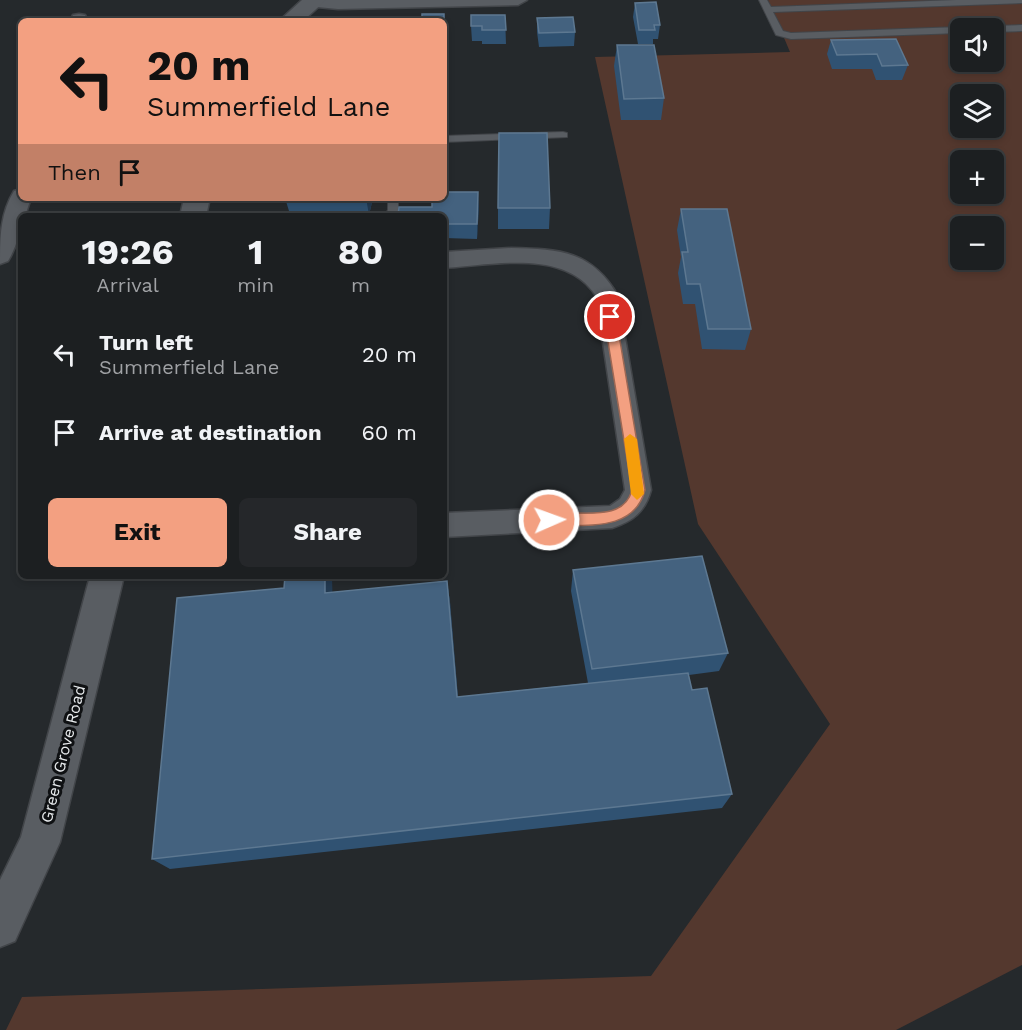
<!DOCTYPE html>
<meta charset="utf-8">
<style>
:root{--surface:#1c1f21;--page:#25272a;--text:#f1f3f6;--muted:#a0a2a5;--line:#3a3d3f;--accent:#f3a081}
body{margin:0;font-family:"Work Sans",sans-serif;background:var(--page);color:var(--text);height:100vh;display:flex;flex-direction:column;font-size:22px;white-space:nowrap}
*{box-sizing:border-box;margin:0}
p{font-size:20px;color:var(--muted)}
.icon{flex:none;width:33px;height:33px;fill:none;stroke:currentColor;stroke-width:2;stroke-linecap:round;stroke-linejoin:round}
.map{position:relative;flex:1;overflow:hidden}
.drawer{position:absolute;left:18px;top:213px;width:429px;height:366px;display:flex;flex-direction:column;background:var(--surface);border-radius:9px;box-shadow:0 3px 9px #0003,0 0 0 2px var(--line)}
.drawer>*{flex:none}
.top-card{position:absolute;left:18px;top:18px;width:429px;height:183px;border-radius:9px;box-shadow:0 3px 9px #0003,0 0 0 2px var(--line);background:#f3a081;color:#111;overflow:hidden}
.buttons{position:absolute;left:950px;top:18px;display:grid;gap:12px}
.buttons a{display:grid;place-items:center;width:54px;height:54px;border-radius:9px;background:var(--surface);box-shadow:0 3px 9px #0003,0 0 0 2px var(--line);font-size:30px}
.pin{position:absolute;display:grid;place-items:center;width:51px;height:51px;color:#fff;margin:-26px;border:3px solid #fff;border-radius:50%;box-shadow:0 2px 6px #0007}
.me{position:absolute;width:66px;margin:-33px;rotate:88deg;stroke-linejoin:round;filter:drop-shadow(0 0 4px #0008)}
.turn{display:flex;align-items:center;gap:21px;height:126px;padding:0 30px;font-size:27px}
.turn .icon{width:78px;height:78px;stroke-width:2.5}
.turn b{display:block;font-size:42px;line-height:51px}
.then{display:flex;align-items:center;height:57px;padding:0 30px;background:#0003;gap:12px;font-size:22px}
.eta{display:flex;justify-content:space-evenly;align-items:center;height:102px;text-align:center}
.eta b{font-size:36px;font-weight:700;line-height:42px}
.cta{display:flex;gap:12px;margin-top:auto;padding:12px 30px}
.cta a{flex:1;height:69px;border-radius:9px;background:var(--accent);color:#111;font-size:24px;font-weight:700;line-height:69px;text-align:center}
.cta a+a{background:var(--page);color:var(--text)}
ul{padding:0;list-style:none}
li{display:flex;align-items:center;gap:18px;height:78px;padding:0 30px}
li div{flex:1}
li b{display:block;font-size:22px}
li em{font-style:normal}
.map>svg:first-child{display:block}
</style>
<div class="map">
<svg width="1022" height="1030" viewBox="0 0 1022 1030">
<rect width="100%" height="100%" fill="#25292c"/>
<path fill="#54382e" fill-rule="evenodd" d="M768,0H1022V965L896,1030H6L22,997L651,976L830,724L698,524L595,57L790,52ZM960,28H993V62H960ZM960,94H993V128H960ZM960,160H993V194H960ZM960,226H993V260H960Z"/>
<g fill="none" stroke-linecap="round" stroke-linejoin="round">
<g stroke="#424549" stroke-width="2">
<path id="service" d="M759,0H767L771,7L956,0H1022V3L773,12L783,31L791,33L960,27L963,28H960V33L791,39L776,35Z
M1022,25V31L993,32V28H989L993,26Z
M563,132L567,133V137L444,142V136Z
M388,198H398V211L395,216H384L388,210Z"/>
</g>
<g stroke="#424549" stroke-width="3">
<path id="minor" d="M306,0H527L518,5L338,9L307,6Z
M79,14L85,15L88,21H70L73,15Z
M21,189V198H31L25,216H21C21,231 16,248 8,261L0,264C0,238 0,214 14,191Z
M511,248C560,249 592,251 618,296L651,490C645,512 633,521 612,528L444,537V513L610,506L620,499L625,490L596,296C566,248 492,265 444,268V252Z"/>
</g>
<g stroke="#424549" stroke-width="3">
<path id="tertiary" d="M302,0H326L303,21H279Z
M184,198H210L206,216H180Z
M90,576H124L60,842L15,941L0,947V880L21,837Z"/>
</g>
<use href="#service" fill="#595d62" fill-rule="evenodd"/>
<use href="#minor" fill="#595d62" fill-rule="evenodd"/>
<use href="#tertiary" fill="#595d62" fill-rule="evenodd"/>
</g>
<path fill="#305272" d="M635,3L660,25L658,39H653V44H638L633,17Z
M505,15L506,44H482V41H472L471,26Z
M537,18L575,32L574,46L539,47L537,32Z
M896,39L908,65L902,80H876L872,69H832L827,54L831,40Z
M617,45L664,98L661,120H621L614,66Z
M285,198H373L369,215L289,211Z
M479,206L477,239L444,238V216L432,207Z
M498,208H550L549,229H498Z
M681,209L751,329L745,350L702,349L695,304H683L678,273L681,257L677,230Z
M573,570L728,653L719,671L689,675L692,690L732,794L722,808L170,869L152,859L333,592L447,581L450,602L458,697L588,683L571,591Z"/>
<path fill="#233a51" d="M444,14L445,29V55L444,45Z
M478,192L479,206L477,239V224Z
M366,198H373L369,215Z
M325,576H332L333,613L325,593Z
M447,581L450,602L459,714L457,697Z"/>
<path fill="#44627f" stroke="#5d7891" stroke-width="1.5" d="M656,2L660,25H654L655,30H639L635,3Z
M422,14H444V21H422Z
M471,15H505L506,30H482V26H471Z
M573,17L575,32L539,33L537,18Z
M322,19L330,21H320Z
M896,39L908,65L882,66L877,54L837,55L831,40Z
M617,45H654L664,98L624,99Z
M499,133H547L550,208H498Z
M444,192H478L477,224H444V216H398L399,207H432V198H444Z
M681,209H727L751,329H708L700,284H687L682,252H688Z
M702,556L728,653L592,669L573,570Z
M285,576H325V593L447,581L457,697L688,673L692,690L707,688L732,794L152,859L177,598L284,588Z"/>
<path fill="#f3a081" stroke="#9e6854" stroke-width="1.5" d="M610,313L616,317L645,490C634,533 584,524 549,526L542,520L544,516C571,506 622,527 632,490L604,317Z"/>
<path fill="#f59e0b" d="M630,434L637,439L644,494L637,500L631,494L624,439Z"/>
<g text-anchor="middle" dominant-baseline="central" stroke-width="6" stroke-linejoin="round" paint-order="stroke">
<g font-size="16" fill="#e8ebed" stroke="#0f1113">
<text transform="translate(63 754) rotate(-76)">Green Grove Road</text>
</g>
</g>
</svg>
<div class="buttons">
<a><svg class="icon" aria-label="sound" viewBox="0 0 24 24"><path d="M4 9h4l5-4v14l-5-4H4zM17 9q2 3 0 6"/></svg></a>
<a><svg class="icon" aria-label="layers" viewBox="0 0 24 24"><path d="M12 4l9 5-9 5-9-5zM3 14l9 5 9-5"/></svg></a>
<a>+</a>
<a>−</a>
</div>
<div class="pin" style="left:610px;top:317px;background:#d93025"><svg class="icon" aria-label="arrive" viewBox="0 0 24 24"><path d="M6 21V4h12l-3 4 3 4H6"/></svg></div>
<svg class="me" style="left:549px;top:520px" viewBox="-20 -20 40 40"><circle r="17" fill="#f3a081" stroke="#fff" stroke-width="3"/><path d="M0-11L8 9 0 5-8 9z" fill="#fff"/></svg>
<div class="top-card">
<div class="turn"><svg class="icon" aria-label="left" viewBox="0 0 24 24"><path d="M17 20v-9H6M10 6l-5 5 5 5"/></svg><div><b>20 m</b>Summerfield Lane</div></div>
<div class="then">Then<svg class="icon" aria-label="arrive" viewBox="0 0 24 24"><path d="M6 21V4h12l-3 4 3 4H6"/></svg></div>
</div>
<section class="drawer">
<div class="eta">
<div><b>19:26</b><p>Arrival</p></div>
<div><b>1</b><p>min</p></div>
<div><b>80</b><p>m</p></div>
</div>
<ul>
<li><svg class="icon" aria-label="left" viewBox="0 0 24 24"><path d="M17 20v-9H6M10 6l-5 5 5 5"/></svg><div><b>Turn left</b><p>Summerfield Lane</p></div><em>20 m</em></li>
<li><svg class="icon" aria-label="arrive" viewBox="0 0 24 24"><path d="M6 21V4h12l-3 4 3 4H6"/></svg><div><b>Arrive at destination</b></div><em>60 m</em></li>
</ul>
<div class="cta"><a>Exit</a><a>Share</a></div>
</section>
</div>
